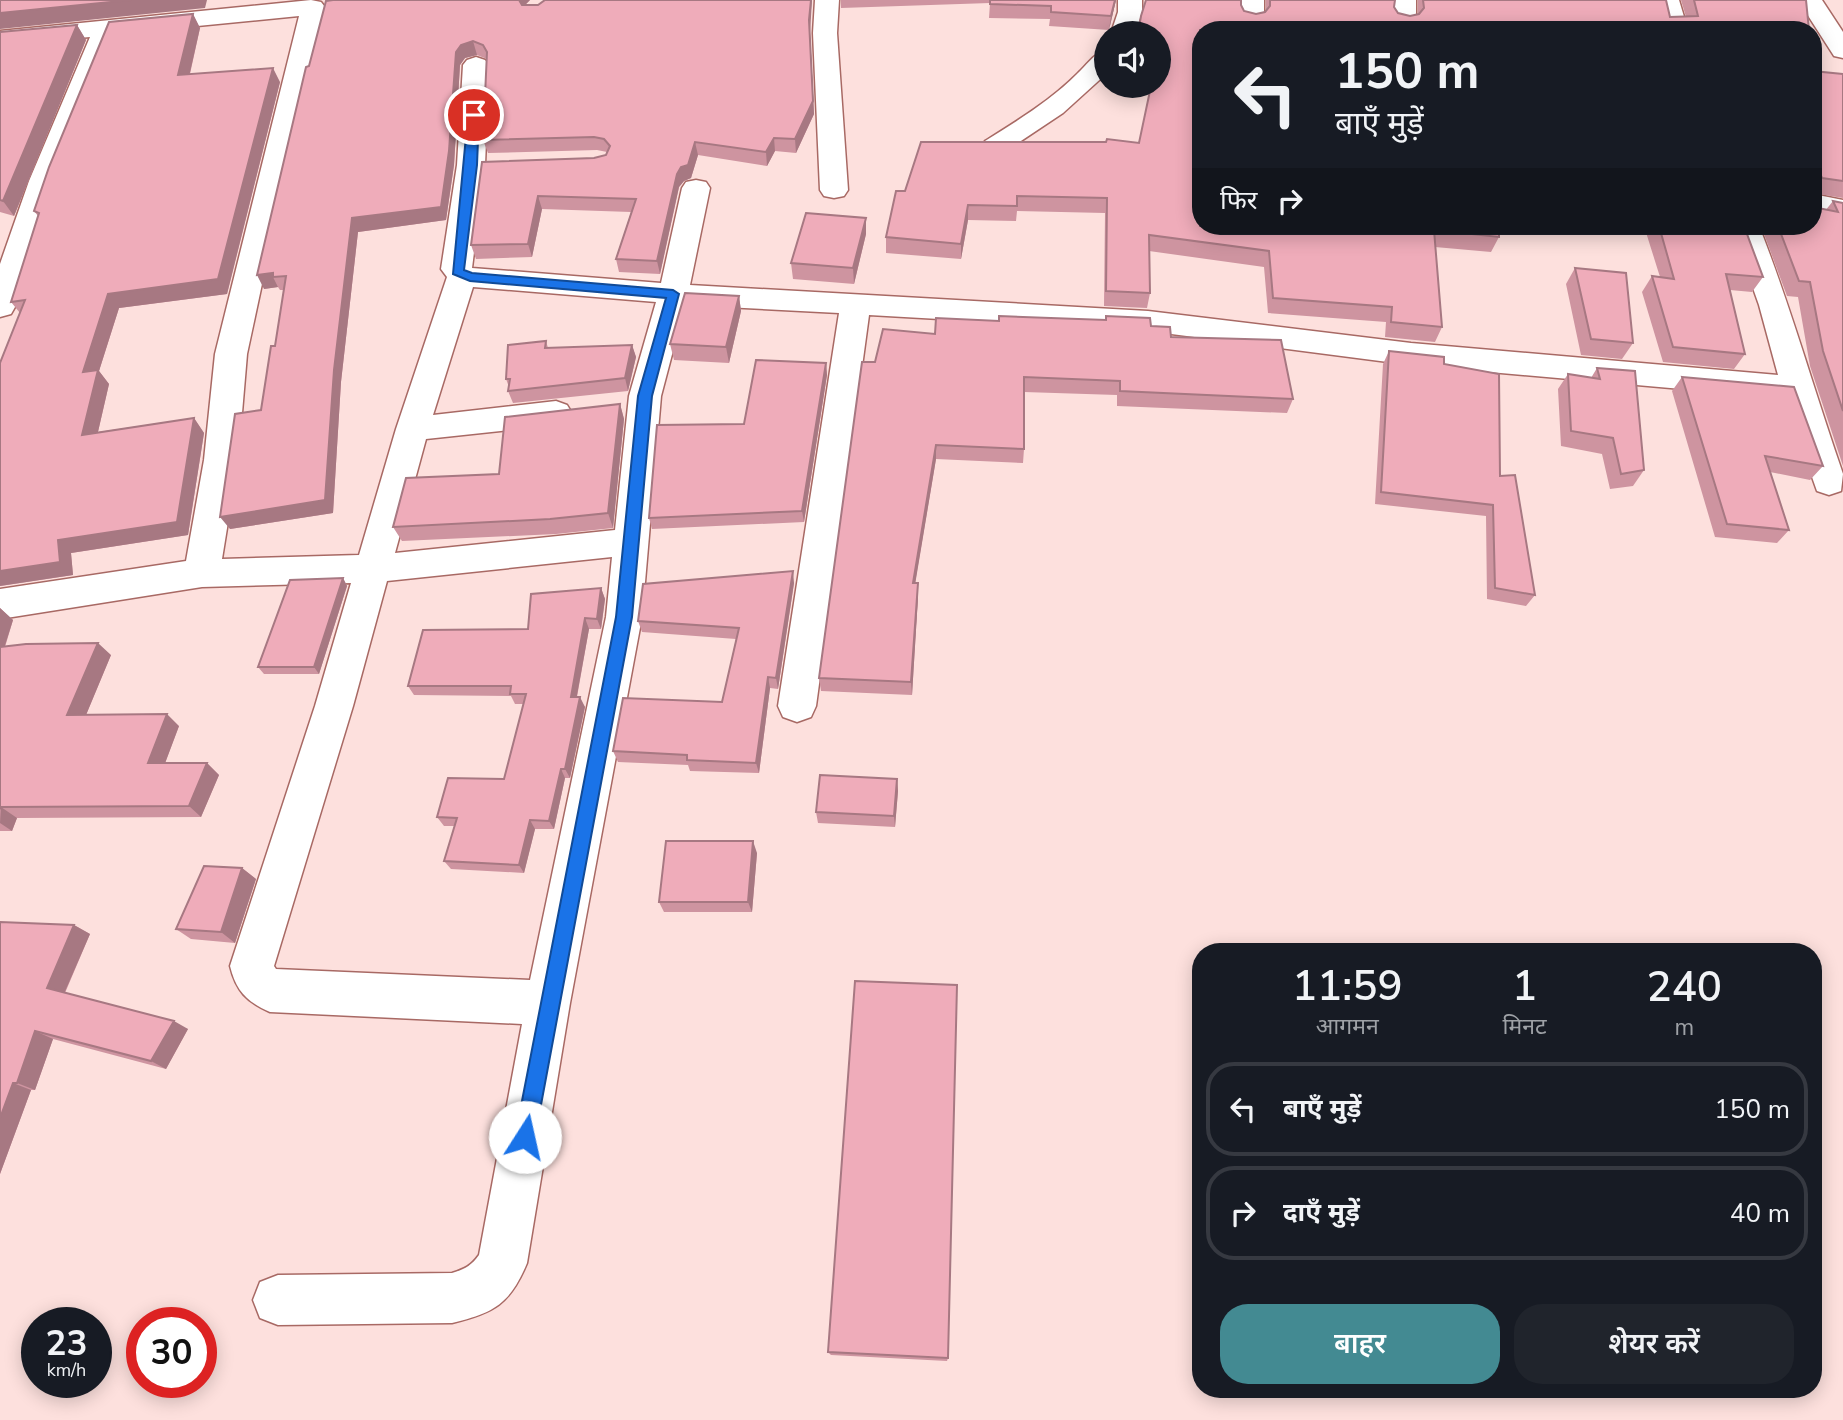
<!DOCTYPE html>
<html lang="hi">
<meta charset="utf-8">
<style>
:root{--surface:#171b24;--page:#20242c;--text:#f1f3f6;--muted:#9ea1a6;--line:#363941;--accent:#438a92}
body{margin:0;font-family:"Nunito Sans","Noto Sans Devanagari",sans-serif;background:var(--page);color:var(--text);height:100vh;display:flex;flex-direction:column;font-size:26px;white-space:nowrap}
*{box-sizing:border-box;margin:0}
p{font-size:23px;color:var(--muted)}
.icon{flex:none;width:38px;height:38px;fill:none;stroke:currentColor;stroke-width:2;stroke-linecap:round;stroke-linejoin:round}
.map{position:relative;flex:1;overflow:hidden}
.side{position:absolute;left:1192px;top:943px;width:630px;height:455px;display:flex;flex-direction:column;background:var(--surface);border-radius:28px;box-shadow:0 4px 18px #0003}
.side>*{flex:none}
.hud{position:absolute;left:1192px;top:21px;width:630px;height:214px;border-radius:28px;box-shadow:0 4px 18px #0003;background:#171b24;color:var(--text);overflow:hidden}
.controls{position:absolute;left:1094px;top:21px;display:grid;gap:14px}
.controls a{display:grid;place-items:center;width:77px;height:77px;border-radius:50%;background:var(--surface);box-shadow:0 4px 18px #0003;font-size:35px}
.speed{position:absolute;left:21px;top:1307px;display:flex;gap:14px;font-size:35px;font-weight:700;text-align:center}
.speed>*{display:grid;place-content:center;width:91px;height:91px;border-radius:50%;background:var(--surface);box-shadow:0 4px 18px #0003;line-height:1}
.speed small{font-size:18px;font-weight:400}
.speed .limit{border:10px solid #d22;background:#fff;color:#111}
.pin{position:absolute;display:grid;place-items:center;width:60px;height:60px;color:#fff;margin:-30px;border:4px solid #fff;border-radius:50%;box-shadow:0 2px 7px #0007}
.me{position:absolute;width:77px;margin:-38px;rotate:10deg;stroke-linejoin:round;filter:drop-shadow(0 0 5px #0008)}
.turn{display:flex;align-items:center;gap:24px;height:147px;padding:0 28px;font-size:32px}
.turn .icon{width:91px;height:91px;stroke-width:2.5}
.turn b{display:block;font-size:49px;line-height:60px}
.then{display:flex;align-items:center;height:66px;padding:0 28px;background:#0003;gap:14px;font-size:26px}
.eta{display:flex;justify-content:space-evenly;align-items:center;height:119px;text-align:center}
.eta b{font-size:42px;font-weight:600;line-height:49px}
.action{display:flex;gap:14px;margin-top:auto;padding:14px 28px}
.action a{flex:1;height:80px;border-radius:28px;background:var(--accent);color:#fff;font-size:28px;font-weight:600;line-height:80px;text-align:center}
.action a+a{background:var(--page);color:var(--text)}
ul{padding:0;list-style:none}
li{display:flex;align-items:center;gap:21px;height:94px;margin:0 14px 10px;padding:0 14px;border:4px solid var(--line);border-radius:28px}
li div{flex:1}
li b{display:block;font-size:26px}
li em{font-style:normal}
.map>svg:first-child{display:block}
</style>
<div class="map">
<svg width="1843" height="1420" viewBox="0 0 1843 1420">
<rect width="100%" height="100%" fill="#fde0dd"/>
<g fill="none" stroke-linecap="round" stroke-linejoin="round">
<g stroke="#a86964" stroke-width="3">
<path id="minor" d="M311,0L321,2L325,7L287,167L247,354L238,460L222,559L359,555L396,429L447,277L441,269L457,165L463,65L467,60L476,57L485,60L489,65L485,165L472,268L661,283L682,188L686,182L696,180L706,182L710,188L690,285L1148,311L1411,343L1778,375L1759,305L1731,226H1759C1791,307 1814,391 1843,474L1841,491L1829,495L1817,491L1784,398L1411,365L1148,331L869,315L816,706L811,717L797,722L783,717L778,706L839,313L685,305L661,396L642,617L570,1003L527,1263C510,1304 494,1313 452,1323L278,1325L260,1318L253,1300L260,1282L278,1275L452,1273C465,1269 471,1266 479,1255L522,1024L270,1012C247,1002 236,991 230,966L315,706L351,583L202,587L0,619V589L186,561L204,460L215,354L299,16L116,34L57,181L15,307L11,314L0,317V264L29,181L90,37L0,45V31ZM473,287L656,302L629,396L615,530L395,553L426,439L556,425L567,421L572,413L567,405L556,401L433,415ZM612,557L606,617L530,980L276,969L274,966L353,706L387,581Z
M815,0H839L837,33L848,190L844,196L834,198L824,196L820,190L813,33Z
M1118,0H1142V12L1135,33H1111L1118,12Z
M1240,0H1264V20L1261,25L1252,27L1243,25L1240,20Z
M1392,0H1416V22L1413,27L1404,29L1395,27L1392,22Z
M1655,0H1679L1688,30H1664Z
M1798,0H1822L1843,32V58L1834,56Z
M1106,50V74L1063,113L1003,153L994,155L985,153L981,147L985,141C1017,121 1050,101 1077,74C1087,65 1093,54 1106,50Z
M1813,194L1843,200V218L1813,212Z"/>
</g>
<use href="#minor" fill="#fff" fill-rule="evenodd"/>
</g>
<path fill="#ce94a0" d="M333,0H530L525,5L810,33L814,114L796,153L775,151L767,166L698,155L691,178L684,181L679,187L660,274L619,272L616,259L631,212L542,209L532,257L476,259L471,245L482,162L594,158L606,155L607,152L597,150L488,153L483,140L487,59L477,55L465,58L460,65L454,165L446,220L358,232L341,382L333,513L230,529L261,410L275,346L284,290H280L278,287L264,289L309,66Z
M841,0H1116L1109,30L1049,26L1050,19L989,18L990,3L841,8Z
M1146,0H1241V5L1244,11L1256,14L1266,11V0H1395L1394,7L1398,13L1410,16L1418,14V0H1666L1670,17H1686L1681,0H1806L1809,30H1200V226H1499V237L1491,252L1435,247L1442,327L1435,342L1385,337L1386,322L1268,313L1264,267L1149,251L1150,293L1147,308L1104,306L1105,213L1017,211L1016,221L968,220L961,259L886,253V237L896,191H905L921,142H1106L1107,139L1139,143L1151,86H1158V33H1138L1141,16Z
M193,14L200,28L190,74L280,82L227,294L119,308L99,371L109,384L98,432L194,418L204,433L188,535L71,553L73,575L0,586V363L20,313L11,302L38,216L34,211Z
M77,25L86,40L14,216L0,212V32Z
M1813,67V71L1843,74V198L1813,193Z
M1833,201L1843,203V466L1810,366L1798,297L1787,296L1761,226H1813Z
M1644,226H1744L1763,277L1752,292L1730,290L1745,354L1734,369L1663,362L1642,292L1652,276L1660,277Z
M866,234L854,284L793,279L791,263Z
M1575,268L1633,343L1622,359L1581,355L1566,284Z
M739,296L741,311L729,363L674,360L670,344Z
M1106,316L1151,326L1171,337L1293,399L1287,413L1117,406V395L1024,392V449L1023,463L936,459L915,583H918V597L912,695L821,691L819,678L875,362L935,334L999,321L1105,320Z
M546,341L548,348L632,345L636,357L628,391L513,403L508,391L509,387L506,379Z
M1389,351L1444,364L1500,476L1535,595L1526,606L1487,599L1486,516L1375,504L1383,364Z
M826,363L827,375L804,522L652,529L649,518L744,424Z
M1597,368L1644,470L1633,486L1610,489L1602,454L1561,446L1558,389L1568,374L1591,378Z
M1682,377L1823,466L1810,480L1770,472L1789,530L1777,543L1715,537L1672,391Z
M620,404L624,419L613,528L556,534L402,541L393,527L499,474Z
M343,578L347,586L319,674H264L258,667Z
M794,583L778,689L770,688L759,773L690,771L688,765L618,762L613,751L722,702L736,639L642,632L638,621Z
M601,588L605,599L601,629H589L577,697L585,707L570,778H565L554,829H535L524,873L451,869L444,861L455,826H444L437,817L504,779L524,704H515L511,696L414,695L408,686L528,629Z
M0,608L13,620L5,647L111,655L86,715L179,726L165,763H207L219,775L201,817L17,818L12,831H0Z
M897,779L898,791L895,827L818,823L816,812Z
M757,853L752,912H664L659,902Z
M242,868L256,879L235,943L191,939L176,929Z
M0,922L74,925L90,934L65,993L188,1029L166,1069L53,1039L35,1090H31L0,1174Z
M828,1352L948,1358L947,1361L831,1355Z"/>
<path fill="#a77882" d="M131,0H207L205,8L0,29V13Z
M518,0H530L521,9Z
M811,0H812L810,33L814,114L796,153L795,139Z
M1115,0H1116L1109,30L1111,16Z
M193,14L200,28L186,90L178,75Z
M77,25L86,40L14,216L3,201Z
M473,41L477,55L465,58L460,65L454,165L446,220L358,232L341,382L333,513L230,529L220,517L334,370L352,218L456,52L461,45Z
M273,68L280,82L227,294L119,308L99,371L109,384L94,449L82,435L83,372L108,294Z
M774,138L775,151L767,166L766,152Z
M695,142L698,155L691,178L684,181L679,187L660,274L657,261L677,174Z
M538,196L542,209L532,257L528,244Z
M968,205V220L961,259V244Z
M866,218V234L854,284L853,268Z
M273,273V277L278,287L264,289L257,275Z
M739,296L741,311L729,363L726,347Z
M632,345L636,357L628,391L625,378Z
M826,363L827,375L804,522L802,511Z
M620,404L624,419L613,528L608,513Z
M194,418L204,433L188,535L71,553L73,575L0,586V571L58,540Z
M936,445V459L913,597V583Z
M793,571L794,583L778,689L776,678Z
M343,578L347,586L319,674L314,667Z
M918,583V597L912,695L911,682Z
M601,588L605,599L601,629L597,619Z
M0,608L13,620L0,661Z
M585,618L589,629L575,706L571,697Z
M98,643L111,655L81,727L67,715Z
M768,677L770,688L759,773L756,763Z
M580,697L585,707L570,778L565,769Z
M167,714L179,726L161,774L148,763Z
M207,763L219,775L201,817L189,806Z
M561,769L565,778L554,829L549,821Z
M897,779L898,791L895,827L894,816Z
M1,807L17,818L12,831L0,823Z
M530,820L535,829L524,873L519,865Z
M753,841L757,853L752,912L748,902Z
M242,868L256,879L235,943L221,932Z
M74,925L90,934L63,996L47,988Z
M174,1021L188,1029L166,1069L151,1061Z
M35,1031L53,1039L35,1090L17,1083Z
M13,1083L31,1090L0,1174V1118Z"/>
<path fill="#efacba" stroke="#a77882" stroke-width="2" d="M0,0H131L0,13Z
M333,0H519L522,5H538L545,0H811L809,20L813,101L795,139L774,138L766,152L695,142L688,165L681,167L677,174L657,261L616,259L636,199L538,196L528,244L471,245L482,162L594,158L606,155L610,146L604,139L594,137L483,140L487,52L483,45L473,41L461,45L456,52L449,151L441,207L352,218L334,370L325,500L220,517L235,414L261,410L271,346H275L286,276L273,277V273L257,275L306,67L309,66L326,1Z
M990,0H1115L1111,16L1051,12V6L990,4Z
M1146,0H1241V5L1244,11L1256,14L1265,12L1270,6V0H1395L1394,7L1398,13L1410,16L1419,14L1424,8L1423,0H1666L1670,17L1698,16L1694,0H1806L1809,30H1200V226H1499V237L1434,230L1442,327L1391,322L1392,307L1273,298L1269,251L1149,235L1150,293L1106,291L1107,198L1017,196V206L968,205L961,244L886,237L896,191H905L921,142H1106L1107,139L1139,143L1151,86H1158V33H1138L1141,16Z
M193,14L178,75L273,68L218,279L108,294L83,372L98,370L82,435L194,418L177,522L58,540L60,562L0,571V363L25,300L11,302L39,213L34,211L49,167L109,22Z
M77,25L3,201L0,200V32Z
M1813,67V71L1843,74V181L1822,178L1813,158Z
M1833,201L1843,203V411L1823,351L1810,282L1799,281L1778,226H1813V207L1838,212Z
M806,213L866,218L853,268L791,263Z
M1659,226H1744L1763,277L1726,274L1745,354L1673,347L1652,276L1674,279Z
M1575,268L1626,273L1633,343L1591,339Z
M685,293L739,296L726,347L670,344Z
M999,316L1106,320V316L1150,318L1151,326L1170,327L1171,337L1281,340L1293,399L1120,391V381L1024,377V449L936,445L913,583H918L911,682L819,678L862,362H875L883,329L935,334L936,318L999,321Z
M546,341L545,348L632,345L625,378L508,391L510,379H506L508,345Z
M1389,351L1444,357V364L1499,374L1500,476L1515,475L1535,595L1495,588L1493,505L1381,492Z
M756,360L826,363L802,511L649,518L657,425L744,424Z
M1597,368L1635,371L1644,470L1621,474L1613,438L1571,431L1568,374L1600,379Z
M1682,377L1794,387L1823,466L1765,456L1789,530L1727,524Z
M620,404L608,513L550,519L393,527L406,478L499,474L505,417Z
M793,571L776,678L768,677L756,763L687,760V755L613,751L623,698L722,702L739,628L638,621L643,584Z
M343,578L314,667H258L290,580Z
M601,588L597,619L585,618L571,697H580L565,769H561L549,821L530,820L519,865L444,861L457,818L437,817L448,778L504,779L526,694H510L511,686H408L423,630L528,629L531,594Z
M98,643L67,715L167,714L148,763H207L189,806L1,807L0,809V647L26,644Z
M820,775L897,779L894,816L816,812Z
M666,841H753L748,902H659Z
M204,866L242,868L221,932L176,929Z
M0,922L74,925L47,988L174,1021L151,1061L35,1031L17,1083H13L0,1118Z
M855,981L957,985L948,1358L828,1352Z"/>
<path fill="#1a73e8" stroke="#114b97" stroke-width="2" d="M474,112L479,115L477,165L464,270L472,273L673,290L679,294L652,396L632,617L535,1137L532,1144L525,1147L518,1144L515,1137L616,617L638,396L666,298L470,281L453,274L468,115Z"/>
</svg>
<div class="controls">
<a><svg class="icon" aria-label="sound" viewBox="0 0 24 24"><path d="M4 9h4l5-4v14l-5-4H4zM17 9q2 3 0 6"/></svg></a>
</div>
<div class="speed"><div>23<small>km/h</small></div><div class="limit">30</div></div>
<div class="pin" style="left:474px;top:115px;background:#d93025"><svg class="icon" aria-label="arrive" viewBox="0 0 24 24"><path d="M6 21V4h12l-3 4 3 4H6"/></svg></div>
<svg class="me" style="left:525px;top:1137px" viewBox="-20 -20 40 40"><circle r="19" fill="#fff"/><path d="M0-13L10 11 0 6-10 11z" fill="#1a73e8"/></svg>
<div class="hud">
<div class="turn"><svg class="icon" aria-label="left" viewBox="0 0 24 24"><path d="M17 20v-9H6M10 6l-5 5 5 5"/></svg><div><b>150 m</b>बाएँ मुड़ें</div></div>
<div class="then">फिर<svg class="icon" aria-label="right" viewBox="0 0 24 24"><path d="M7 20v-9h11M14 6l5 5-5 5"/></svg></div>
</div>
<section class="side">
<div class="eta">
<div><b>11:59</b><p>आगमन</p></div>
<div><b>1</b><p>मिनट</p></div>
<div><b>240</b><p>m</p></div>
</div>
<ul>
<li><svg class="icon" aria-label="left" viewBox="0 0 24 24"><path d="M17 20v-9H6M10 6l-5 5 5 5"/></svg><div><b>बाएँ मुड़ें</b></div><em>150 m</em></li>
<li><svg class="icon" aria-label="right" viewBox="0 0 24 24"><path d="M7 20v-9h11M14 6l5 5-5 5"/></svg><div><b>दाएँ मुड़ें</b></div><em>40 m</em></li>
</ul>
<div class="action"><a>बाहर</a><a>शेयर करें</a></div>
</section>
</div>
